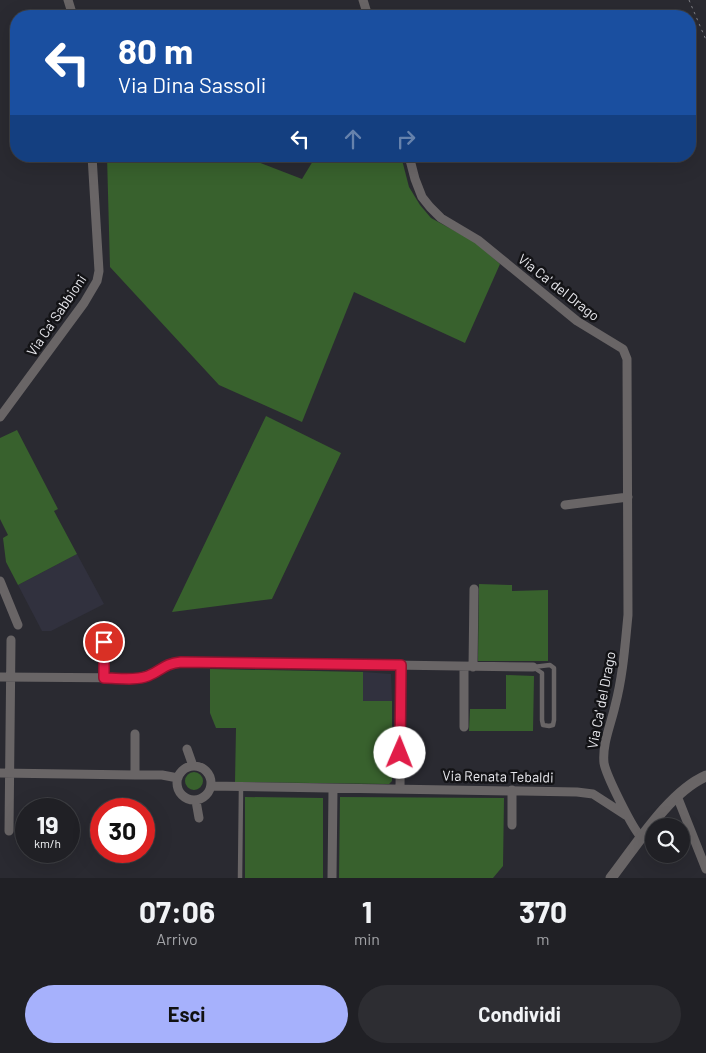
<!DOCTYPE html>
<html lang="it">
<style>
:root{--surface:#202025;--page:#2d2d32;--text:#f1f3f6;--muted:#a2a3a7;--line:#3d3e42;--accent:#a6b1fc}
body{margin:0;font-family:Barlow,sans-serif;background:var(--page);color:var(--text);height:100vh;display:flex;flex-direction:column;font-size:19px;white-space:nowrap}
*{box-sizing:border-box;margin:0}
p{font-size:16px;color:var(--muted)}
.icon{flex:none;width:28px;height:28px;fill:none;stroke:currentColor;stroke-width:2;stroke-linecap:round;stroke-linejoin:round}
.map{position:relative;height:878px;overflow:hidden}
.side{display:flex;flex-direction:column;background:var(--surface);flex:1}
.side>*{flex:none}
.hud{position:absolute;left:10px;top:10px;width:686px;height:152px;border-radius:20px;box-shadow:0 5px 20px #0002,0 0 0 1px var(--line);background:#1a4fa0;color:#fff;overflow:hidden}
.fabs{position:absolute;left:645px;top:818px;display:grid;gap:10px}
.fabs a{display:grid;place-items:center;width:45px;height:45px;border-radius:50%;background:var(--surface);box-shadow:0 5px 20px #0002,0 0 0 1px var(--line);font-size:25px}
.speed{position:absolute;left:15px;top:798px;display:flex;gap:10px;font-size:25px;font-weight:700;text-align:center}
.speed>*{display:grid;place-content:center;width:65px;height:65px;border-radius:50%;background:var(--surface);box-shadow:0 5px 20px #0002,0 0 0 1px var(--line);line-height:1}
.speed small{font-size:12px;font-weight:400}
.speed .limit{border:8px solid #d22;background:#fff;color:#111}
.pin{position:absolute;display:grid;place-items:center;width:42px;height:42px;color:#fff;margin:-21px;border:2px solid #fff;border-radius:50%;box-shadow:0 1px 5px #0007}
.me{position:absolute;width:55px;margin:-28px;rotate:1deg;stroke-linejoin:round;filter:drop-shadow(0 0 4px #0008)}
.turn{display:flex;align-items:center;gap:18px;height:105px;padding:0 25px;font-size:22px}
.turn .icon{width:65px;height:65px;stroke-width:2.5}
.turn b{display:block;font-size:35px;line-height:42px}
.lanes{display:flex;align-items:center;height:48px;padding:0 25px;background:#0003;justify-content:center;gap:25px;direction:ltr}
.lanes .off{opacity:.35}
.eta{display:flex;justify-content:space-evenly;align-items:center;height:85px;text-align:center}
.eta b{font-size:30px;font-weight:700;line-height:35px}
.button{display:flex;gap:10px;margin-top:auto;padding:10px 25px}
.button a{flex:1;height:58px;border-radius:30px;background:var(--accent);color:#111;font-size:20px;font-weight:700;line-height:58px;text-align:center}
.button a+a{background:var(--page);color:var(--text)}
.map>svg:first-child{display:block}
</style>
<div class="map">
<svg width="706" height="878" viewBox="0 0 706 878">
<rect width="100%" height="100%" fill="#2a2a31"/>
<path fill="#31313e" d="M77,554L104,604L51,631H42L18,585Z
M363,672L391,674L392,701H363Z"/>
<path fill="#38612d" d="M107,156H242L302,179L316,156H401L409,187L420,205L431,218L475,242L500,264L465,343L354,292L302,422L219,385L110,267Z
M266,416L341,453L272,599L172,612Z
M17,430L58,509L54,511L77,554L18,585L6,562L3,538L8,535L0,519V438Z
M479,584L512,585V591L548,590V661H478Z
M210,669L363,672V701H392V781L389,784L235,782L236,728H216L210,713Z
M506,675L534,676L533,731H469L470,709H506Z
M185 781a9 9 0 1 1 18 0a9 9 0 1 1-18 0Z
M245,797L323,798V878H245Z
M340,797L504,798L503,866L493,878H339Z"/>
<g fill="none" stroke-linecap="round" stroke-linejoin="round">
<path stroke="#7f7f85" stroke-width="1" stroke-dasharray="2.5 4" stroke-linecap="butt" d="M689,0L706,40"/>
<path stroke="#696566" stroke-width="4.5" d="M550,665L554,668V720L553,725L549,726L543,725L542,720V673L533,667Z
M240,878L241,788"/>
<path stroke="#696566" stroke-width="9" d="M68,0L73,16
M363,0L368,16
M409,156L415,179L422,197L430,207L441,218L478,240L577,321L623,349L627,359L628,615C625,645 623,676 615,706C611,724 602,744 604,763C606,775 633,830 642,838
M0,417L84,303L97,281L99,271L92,156
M565,505L628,497
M0,581L18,625
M464,667V727
M473,667L474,589
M0,677L136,678C153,676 164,664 181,662L533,667
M104,678V642
M187,749L193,766
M177 783a17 17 0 1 1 34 0a17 17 0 1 1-34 0Z
M0,773L135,775V734
M135,775H162L178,778
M211,786L577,792L593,794L627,816
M400,789L401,665
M677,796L706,869
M196,801L199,818
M512,825V790
M9,831L11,640
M332,878L333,789"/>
<path stroke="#696566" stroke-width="11" d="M611,878C636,846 669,792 706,776"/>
</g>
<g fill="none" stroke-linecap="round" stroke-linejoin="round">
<g stroke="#92132f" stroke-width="12">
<path id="route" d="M104,642V678C118,678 135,681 148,676C163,670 163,664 181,662L401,665L400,753"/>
</g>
<use href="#route" stroke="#e11d48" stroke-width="9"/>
</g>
<g text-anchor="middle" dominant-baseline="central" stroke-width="5" stroke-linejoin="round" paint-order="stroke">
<g font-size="14" fill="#e9e9ee" stroke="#131316">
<text transform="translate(559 287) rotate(38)">Via Ca' del Drago</text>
<text transform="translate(56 315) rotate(-56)">Via Ca' Sabbioni</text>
<text transform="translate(601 700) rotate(-79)">Via Ca' del Drago</text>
<text transform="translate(498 776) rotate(1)">Via Renata Tebaldi</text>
</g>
</g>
</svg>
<div class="fabs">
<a><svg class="icon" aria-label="search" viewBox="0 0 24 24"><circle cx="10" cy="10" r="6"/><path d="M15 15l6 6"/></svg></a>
</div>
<div class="speed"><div>19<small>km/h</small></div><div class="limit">30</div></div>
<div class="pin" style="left:104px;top:642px;background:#d93025"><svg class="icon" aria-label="arrive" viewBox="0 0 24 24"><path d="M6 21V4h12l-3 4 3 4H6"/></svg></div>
<svg class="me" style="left:400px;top:753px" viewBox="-20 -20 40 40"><circle r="19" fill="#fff"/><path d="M0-13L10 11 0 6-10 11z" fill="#e11d48"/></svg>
<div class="hud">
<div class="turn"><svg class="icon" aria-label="left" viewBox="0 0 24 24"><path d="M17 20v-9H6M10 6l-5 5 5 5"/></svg><div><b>80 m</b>Via Dina Sassoli</div></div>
<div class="lanes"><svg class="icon" aria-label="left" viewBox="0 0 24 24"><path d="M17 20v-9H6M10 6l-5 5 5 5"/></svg><svg class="icon off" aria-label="ahead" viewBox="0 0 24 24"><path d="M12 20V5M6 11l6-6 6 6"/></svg><svg class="icon off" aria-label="right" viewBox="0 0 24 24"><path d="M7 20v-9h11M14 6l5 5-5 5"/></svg></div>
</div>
</div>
<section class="side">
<div class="eta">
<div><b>07:06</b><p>Arrivo</p></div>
<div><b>1</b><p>min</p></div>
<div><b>370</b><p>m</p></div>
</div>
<div class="button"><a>Esci</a><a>Condividi</a></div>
</section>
